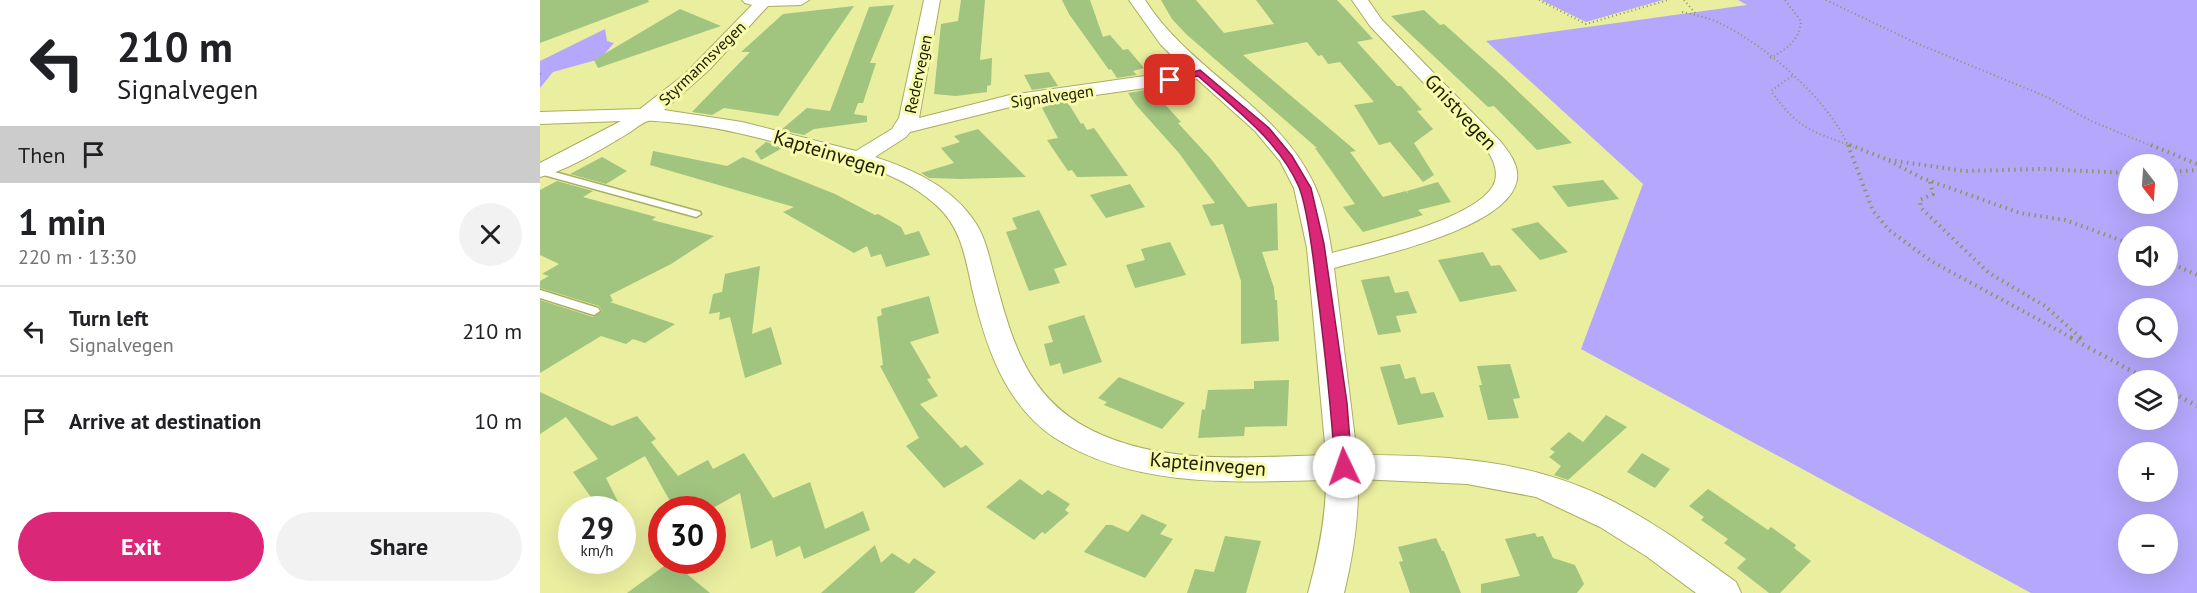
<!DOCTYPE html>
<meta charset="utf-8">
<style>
:root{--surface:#fff;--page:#f2f2f2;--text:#202124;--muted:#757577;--line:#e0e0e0;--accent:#db2777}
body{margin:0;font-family:"PT Sans",sans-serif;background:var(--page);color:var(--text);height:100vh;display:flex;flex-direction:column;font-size:22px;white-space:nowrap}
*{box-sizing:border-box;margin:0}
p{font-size:20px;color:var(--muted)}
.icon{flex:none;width:33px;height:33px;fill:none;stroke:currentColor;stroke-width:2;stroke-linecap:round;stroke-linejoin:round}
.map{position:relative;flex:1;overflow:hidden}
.drawer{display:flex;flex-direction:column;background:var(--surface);width:540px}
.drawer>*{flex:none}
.banner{background:#fff;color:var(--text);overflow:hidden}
.needle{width:39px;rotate:163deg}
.fabs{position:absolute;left:1578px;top:154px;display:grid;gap:12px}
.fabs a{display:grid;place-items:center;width:60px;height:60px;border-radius:50%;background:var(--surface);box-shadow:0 6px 24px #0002;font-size:30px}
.speed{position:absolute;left:18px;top:496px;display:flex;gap:12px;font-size:30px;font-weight:700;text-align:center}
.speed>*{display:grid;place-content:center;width:78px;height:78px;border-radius:50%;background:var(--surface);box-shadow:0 6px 24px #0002;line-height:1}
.speed small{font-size:15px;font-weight:400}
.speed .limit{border:9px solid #d22;background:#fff;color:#111}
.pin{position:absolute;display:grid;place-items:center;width:51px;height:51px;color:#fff;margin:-26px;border-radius:12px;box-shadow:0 3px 9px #0006}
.me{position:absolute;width:66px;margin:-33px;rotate:357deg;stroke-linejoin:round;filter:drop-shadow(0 0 4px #0008)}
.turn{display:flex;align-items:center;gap:21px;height:126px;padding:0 18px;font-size:27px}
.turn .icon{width:78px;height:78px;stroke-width:2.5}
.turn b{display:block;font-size:42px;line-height:51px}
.then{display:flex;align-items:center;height:57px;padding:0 18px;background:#0003;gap:12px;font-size:22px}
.round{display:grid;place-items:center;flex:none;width:63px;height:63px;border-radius:32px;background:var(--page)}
.overview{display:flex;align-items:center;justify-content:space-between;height:102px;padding:0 18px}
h1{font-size:36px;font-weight:800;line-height:45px}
.cta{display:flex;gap:12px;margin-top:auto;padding:12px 18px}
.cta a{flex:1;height:69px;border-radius:36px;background:var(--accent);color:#fff;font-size:24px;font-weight:800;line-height:69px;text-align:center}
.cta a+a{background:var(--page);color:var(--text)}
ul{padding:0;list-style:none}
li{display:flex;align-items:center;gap:18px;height:90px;padding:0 18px;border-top:2px solid var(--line)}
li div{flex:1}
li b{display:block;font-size:22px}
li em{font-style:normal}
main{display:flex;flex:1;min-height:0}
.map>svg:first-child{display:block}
</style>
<main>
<section class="drawer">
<div class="banner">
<div class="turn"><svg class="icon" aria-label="left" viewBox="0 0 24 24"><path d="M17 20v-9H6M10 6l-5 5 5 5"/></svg><div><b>210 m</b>Signalvegen</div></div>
<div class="then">Then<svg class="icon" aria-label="arrive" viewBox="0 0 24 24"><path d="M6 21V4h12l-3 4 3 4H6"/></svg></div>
</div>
<div class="overview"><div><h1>1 min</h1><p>220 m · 13:30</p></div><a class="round"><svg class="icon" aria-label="close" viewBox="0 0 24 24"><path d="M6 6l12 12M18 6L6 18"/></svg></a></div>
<ul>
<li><svg class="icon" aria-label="left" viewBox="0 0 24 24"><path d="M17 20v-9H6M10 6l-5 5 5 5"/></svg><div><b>Turn left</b><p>Signalvegen</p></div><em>210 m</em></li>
<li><svg class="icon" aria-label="arrive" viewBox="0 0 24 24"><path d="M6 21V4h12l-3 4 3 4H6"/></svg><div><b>Arrive at destination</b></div><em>10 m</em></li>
</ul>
<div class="cta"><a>Exit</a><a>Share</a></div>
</section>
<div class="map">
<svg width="1657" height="593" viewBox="0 0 1657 593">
<rect width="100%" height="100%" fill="#eaee9f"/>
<path fill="#b4a7fc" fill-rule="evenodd" d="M1001,0H1123L1046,22Z
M1198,0H1657V593H1491L1041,349L1103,184L946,41L1207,5ZM1588,165H1628V204H1588ZM1588,237H1628V276H1588ZM1588,309H1628V348H1588ZM1588,381H1628V420H1588ZM1588,453H1628V492H1588ZM1588,525H1628V564H1588Z
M65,29L67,41L74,43L60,59L13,72L0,88V61Z"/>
<path fill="#a1c47f" d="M0,0H108L109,2L0,43Z
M421,0H445L440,60L452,58L451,85L447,86V92L416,96L394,94L401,24L418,21Z
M522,0H550L563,37L570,35L583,50L588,49L604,68L593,71L597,75L577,78L571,69L569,70L529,14Z
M621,0H656L684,33L734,24L716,0H797L833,39L817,42L857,86H861L882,110L877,111L893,129L874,143L894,175L883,182L850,142L839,145L814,105L834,102L800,62L788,64L782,55L778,56L767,42L703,55L816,151L810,152L843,197L866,191L868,194L867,191L898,182L911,202L878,210L883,215L823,232L803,207L815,204L775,148H777L646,34L632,19Z
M354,5L330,63H336L323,103H318L314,114L327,116V122L274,129L264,135L241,130L267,108L290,111L329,7Z
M314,6L238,116L184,108L172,115L152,112L210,52H201L243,14Z
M140,9L181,26L58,68L54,60Z
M884,10L900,25L904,24L962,76L1032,143L997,150L954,106L948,107L851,16Z
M509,72L518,86L492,90L484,75Z
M611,89L641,122L638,123L671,159L708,207L737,203L738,250L722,252L734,288L735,300H737L739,341L701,344V281L683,224L671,226L662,205L675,203L639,153L596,105L588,93Z
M527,101L541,124L543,123L547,130L554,128L588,176L537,177L532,170L528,171L507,140L518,138L502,108L509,105H503Z
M438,129L486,177L421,179L389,178L381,173L414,163L401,148L420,142L414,136Z
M226,142L244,147L221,160L215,151Z
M113,151L187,166L203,157L295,194L335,215L338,214L361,227L365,235L379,231L390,255L346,267L341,254L331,257L327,246L314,253L243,212L254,207L110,165Z
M62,157L87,171L66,184L30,174Z
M1063,180L1079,199L1028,207L1012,186Z
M17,181L53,191L43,197L116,217L112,220L174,236L131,264L70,295L73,301L70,302L135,324L105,343L93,339L86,344L61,336L0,373V300L53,317L62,311L59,306L0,288V281L9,276L2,274L19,264L0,255V190Z
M590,184L605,207L566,218L550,195Z
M499,210L527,265L514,269L520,283L489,291L466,232L477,229L472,218Z
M998,222L1028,252L1000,260L971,229Z
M630,242L646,275L595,288L586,265L605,260L601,249Z
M943,252L951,266L960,265L977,291L920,302L898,260Z
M220,266L212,334L231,327L242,364L205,378L190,317L179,320L180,312L169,314L173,294L182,292L185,274Z
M849,276L855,293L868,291L877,313L856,316L861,332L838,335L821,280Z
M389,296L399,333L370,342L391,378L387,379L398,396L380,404L421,448L426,445L444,464L404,488L366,446L379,438L340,366L343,365L337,317L342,315L341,309Z
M544,315L562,362L523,374L520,363L510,366L504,344L513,342L508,326Z
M860,364L865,379L875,377L881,394L894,392L904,417L858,425L840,367Z
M970,364L980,398L973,399L979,418L948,420L939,385H942L937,366Z
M579,377L645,403L622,429L564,405L567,402L558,398Z
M749,380L747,426L705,427L704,436L658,438L662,409L665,410L668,390L714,389V381Z
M0,392L72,426L97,416L116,439L111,442L138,476L168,460L173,469L204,453L233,498L270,482L285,529L323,511L330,530L264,559L260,546L236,557L232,540L211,549L200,493L169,510H135L105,456L66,478L82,510H60L33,472L58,459L26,417L0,434Z
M1066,415L1087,427L1028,480L1014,475L1021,466L1009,457L1015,452L1010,449L1029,432L1043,442Z
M1102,453L1130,469L1115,488L1087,472Z
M480,479L502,495L508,490L530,504L525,510L529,513L505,534L502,532L494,540L446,507Z
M1168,489L1228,530L1231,527L1256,545L1254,548L1271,561L1240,593H1229L1197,568L1206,559L1184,543L1188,539L1161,520L1164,517L1149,506Z
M602,514L627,525L620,534L633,539L605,578L544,552L566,525H572L588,532Z
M995,533L997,537L1003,536L1013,558L1035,565L1044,584L1037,593H941V584L980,576L965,539Z
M685,536L721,541L706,593H647L655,569L674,572Z
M896,538L902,551H904L921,593H870L859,562L863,561L858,547Z
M335,545L341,563L352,553L369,564L374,558L396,572L374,593H281Z
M131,561L170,593H87Z"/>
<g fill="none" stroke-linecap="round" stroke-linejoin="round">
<g stroke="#aaad60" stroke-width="3">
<path id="lane" d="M0,168L160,212L161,214L156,217L0,174Z
M0,290L58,308L60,311L54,315L0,298Z"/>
</g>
<g stroke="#aaad60" stroke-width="2">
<path id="street" d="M202,0H269L261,5L228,6L170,69L124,110L202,122L316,151L352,129L359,118L384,0H400L379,118L470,95L647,70L621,45L589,0H605C650,71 736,105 773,182C784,204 788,229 792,253C826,244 944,218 955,181C958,170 953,159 947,150L830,26L812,0H828L842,20L961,142C969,152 979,165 977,179C971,228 834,257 794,268L817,455C901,455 983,459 1060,495C1109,518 1152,550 1196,582L1201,593H1156L1106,556L1060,527L996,497L927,484L818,479C819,518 813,556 804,593H768C778,556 786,519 786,480C696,482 595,489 515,438C464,404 445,344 432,288C425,256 421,227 396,205C355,167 290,156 238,143C202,133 165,125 128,122C122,122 113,120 108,121C101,123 94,130 87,134C62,149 28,170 0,177V163L81,121L0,124V112L100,109L145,74L212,5L205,3ZM657,79L715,131L740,161L754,188L767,248L786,455C713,457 631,465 562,435C492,405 474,350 456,282C450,262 447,240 435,222C412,187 374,170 335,157L366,137L370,132L470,107L605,88Z"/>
</g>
<path stroke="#91945a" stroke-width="2" stroke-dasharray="1 3" stroke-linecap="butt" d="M999,0L1046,24L1128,0
M1144,0L1157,15
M1286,0L1376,43L1507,97L1551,121L1614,147
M1142,12C1154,15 1166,17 1177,22C1225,44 1287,98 1309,147
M1230,58C1247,49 1259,41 1261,21L1245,0
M0,74L2,72
M1252,76L1231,91C1260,131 1270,130 1314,147"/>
<path stroke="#91945a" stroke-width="4" stroke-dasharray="1.5 4.5" stroke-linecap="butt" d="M1308,145L1333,211L1349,230L1391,261L1534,339
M1310,145L1346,159L1382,178L1480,213L1525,220L1588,243
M1611,145L1657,164
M1349,160L1424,171L1503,169L1588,173
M1628,172L1657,170
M1390,182L1393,194L1380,200L1381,208L1449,273L1505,306L1542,339
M1628,262L1657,275"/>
<path stroke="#91945a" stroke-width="4.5" stroke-dasharray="1.5 5" stroke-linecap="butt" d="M1531,338L1610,381
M1540,338L1545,342
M1628,390L1657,406"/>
<use href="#lane" fill="#fff" fill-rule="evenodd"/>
<use href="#street" fill="#fff" fill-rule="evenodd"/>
</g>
<path fill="#db2777" stroke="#8e194d" stroke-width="1.5" d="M660,70L729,128L752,156L771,188L784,244L807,403L812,467L810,472L804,474L798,472L795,467C791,405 784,343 776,281C773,256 768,210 759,187C739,141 695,109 658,76L630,82L625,80Z"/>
<g text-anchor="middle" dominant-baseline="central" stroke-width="6" stroke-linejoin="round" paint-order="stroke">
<g font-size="16" fill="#202101" stroke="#f8fbac">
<text transform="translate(162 63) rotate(-44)">Styrmannsvegen</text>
<text transform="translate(378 74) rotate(-78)">Redervegen</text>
<text transform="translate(512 96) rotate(-8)">Signalvegen</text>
</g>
<g font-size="20" fill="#202101" stroke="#f8fbac">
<text transform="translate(921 112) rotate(47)">Gnistvegen</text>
<text transform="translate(290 153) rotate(17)">Kapteinvegen</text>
<text transform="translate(668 464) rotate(5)">Kapteinvegen</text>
</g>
</g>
</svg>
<div class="fabs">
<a><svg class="needle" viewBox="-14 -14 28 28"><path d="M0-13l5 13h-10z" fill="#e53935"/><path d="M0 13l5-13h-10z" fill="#757577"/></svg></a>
<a><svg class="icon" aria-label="sound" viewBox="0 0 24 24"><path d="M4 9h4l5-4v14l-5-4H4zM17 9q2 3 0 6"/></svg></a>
<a><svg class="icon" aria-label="search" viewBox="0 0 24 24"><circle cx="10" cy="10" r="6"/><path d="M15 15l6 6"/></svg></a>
<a><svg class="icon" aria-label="layers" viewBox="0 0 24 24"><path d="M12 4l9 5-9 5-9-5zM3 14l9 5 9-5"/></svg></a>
<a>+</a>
<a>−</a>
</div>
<div class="speed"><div>29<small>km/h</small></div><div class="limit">30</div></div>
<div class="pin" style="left:630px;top:80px;background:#d93025"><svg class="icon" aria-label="arrive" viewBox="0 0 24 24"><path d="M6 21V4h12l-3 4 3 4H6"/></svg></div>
<svg class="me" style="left:804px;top:467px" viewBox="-20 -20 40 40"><circle r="19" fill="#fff"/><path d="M0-13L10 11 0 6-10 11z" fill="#db2777"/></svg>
</div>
</main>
